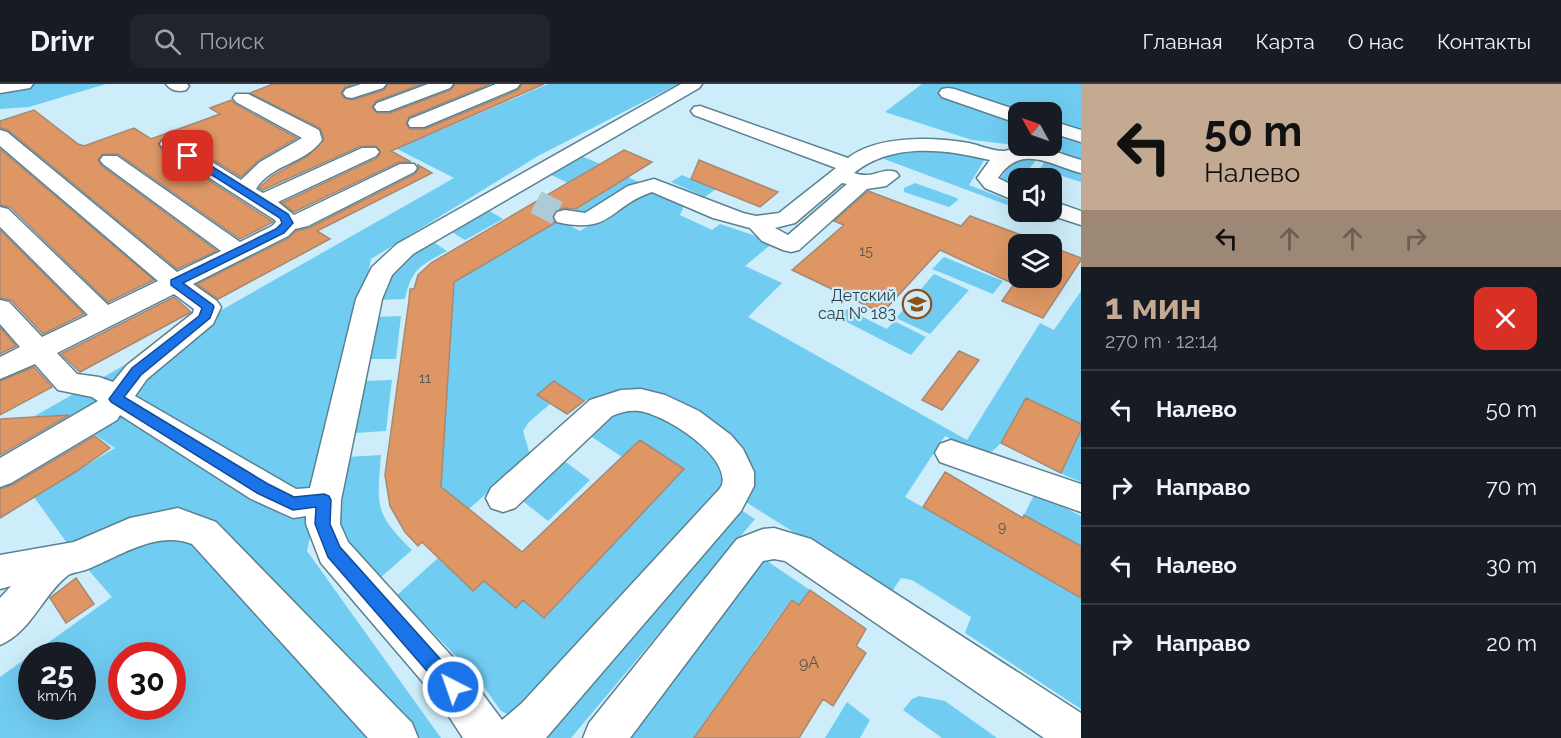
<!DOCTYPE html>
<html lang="ru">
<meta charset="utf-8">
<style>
:root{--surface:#171b24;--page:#20242c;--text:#f1f3f6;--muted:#9ea1a6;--line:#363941;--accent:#c5aa93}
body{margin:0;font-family:Raleway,sans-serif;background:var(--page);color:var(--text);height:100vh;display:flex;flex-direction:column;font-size:22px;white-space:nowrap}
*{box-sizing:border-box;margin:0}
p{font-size:20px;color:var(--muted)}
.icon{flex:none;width:33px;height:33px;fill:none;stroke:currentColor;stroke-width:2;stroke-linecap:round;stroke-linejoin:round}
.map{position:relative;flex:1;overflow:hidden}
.drawer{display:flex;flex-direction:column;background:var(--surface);width:480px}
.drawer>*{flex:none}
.guide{background:#c5aa93;color:#111;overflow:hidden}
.needle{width:39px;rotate:310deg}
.fabs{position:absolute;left:1008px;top:18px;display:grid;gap:12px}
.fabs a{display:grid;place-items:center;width:54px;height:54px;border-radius:12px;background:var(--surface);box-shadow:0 6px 24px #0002;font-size:30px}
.speed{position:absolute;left:18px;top:558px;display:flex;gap:12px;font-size:30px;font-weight:700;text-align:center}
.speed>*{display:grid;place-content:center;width:78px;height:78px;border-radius:50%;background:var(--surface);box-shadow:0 6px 24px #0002;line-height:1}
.speed small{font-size:15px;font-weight:400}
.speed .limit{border:9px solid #d22;background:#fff;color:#111}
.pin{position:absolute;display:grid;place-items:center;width:51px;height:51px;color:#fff;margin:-26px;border-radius:12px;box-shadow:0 3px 9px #0006}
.me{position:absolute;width:66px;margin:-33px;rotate:319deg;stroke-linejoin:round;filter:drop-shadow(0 0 4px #0008)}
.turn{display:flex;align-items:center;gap:21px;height:126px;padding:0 24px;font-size:27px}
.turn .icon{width:78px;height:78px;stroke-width:2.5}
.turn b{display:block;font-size:42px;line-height:51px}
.lanes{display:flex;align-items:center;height:57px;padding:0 24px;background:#0003;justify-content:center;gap:30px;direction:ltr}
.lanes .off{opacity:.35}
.round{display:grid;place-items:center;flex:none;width:63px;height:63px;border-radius:12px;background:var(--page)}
.summary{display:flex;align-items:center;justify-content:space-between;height:102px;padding:0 24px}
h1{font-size:36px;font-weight:700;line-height:45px;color:var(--accent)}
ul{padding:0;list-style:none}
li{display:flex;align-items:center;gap:18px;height:78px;padding:0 24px;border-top:2px solid var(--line)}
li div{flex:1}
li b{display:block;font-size:22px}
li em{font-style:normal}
header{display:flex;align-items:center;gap:36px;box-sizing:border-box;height:84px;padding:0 30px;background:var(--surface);border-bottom:2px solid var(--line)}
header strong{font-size:28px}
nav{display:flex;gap:33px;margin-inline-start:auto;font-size:21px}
.search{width:420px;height:54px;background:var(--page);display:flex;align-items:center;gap:15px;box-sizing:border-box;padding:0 21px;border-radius:12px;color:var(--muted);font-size:22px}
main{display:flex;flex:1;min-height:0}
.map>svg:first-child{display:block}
</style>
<header>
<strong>Drivr</strong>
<div class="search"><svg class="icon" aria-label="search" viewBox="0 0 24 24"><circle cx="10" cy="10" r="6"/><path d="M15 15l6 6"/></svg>Поиск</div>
<nav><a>Главная</a><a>Карта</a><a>О нас</a><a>Контакты</a></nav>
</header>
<main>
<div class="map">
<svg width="1081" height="654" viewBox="0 0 1081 654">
<rect width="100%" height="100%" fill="#cdedfb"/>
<path fill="#71ccf2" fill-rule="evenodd" d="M0,0H106L29,23L0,25Z
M270,0H325L330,5L391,39L427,52L548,0H678L538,72L371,175L307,467L441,654H0V593L112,513L77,473L34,413L115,364L65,331L33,333L454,94ZM32,572H82V622H32ZM122,572H172V622H122Z
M922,0H1081V78L1033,63L972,56L885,28ZM1018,28H1052V62H1018Z
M927,65L983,72L985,75L969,101L1018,120V125L876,72Z
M581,72L603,81L597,84L594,83L568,99L549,90Z
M1023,74L1037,75L1022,94H1018V107L1009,104L1001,94L1012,77Z
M1045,77L1081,88V98L1040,85Z
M682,91L716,105L705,113L671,98Z
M628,93L641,99L589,132L570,130Z
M915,99L957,114L958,116L949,123L904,108V104Z
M651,106L685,120L680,131L712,146L720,140L774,158L745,182L782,199L748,233L967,356L1040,239L1054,246L1081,207V340L1026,314C1016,332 1005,365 984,371L945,352L905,413L1081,514V625L965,549L971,533L912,496L901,494L891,509L741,415L733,362L607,311L584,317L554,298L537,311L550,320L529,338L523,347L530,371L469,425L441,403L454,198L559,136L580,147L636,110Z
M488,126L503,135L465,156L450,147Z
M432,157L447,167C420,182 412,184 405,215L381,216L397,179Z
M944,173L1003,197L993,210L932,185Z
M934,190L969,206L930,250L896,234Z
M847,225L887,245L894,237L926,253L911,271L839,234Z
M401,232L396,275H368L375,233Z
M392,296L386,347L355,349L363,297Z
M635,323L681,338L724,385L723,403L540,615L509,631L501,627L477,593L396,512L438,474L473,507L484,497L515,523L523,516L545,534L683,385L640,356L622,373L589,351L614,328Z
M1081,346V398L1060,389Z
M381,371C377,422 374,429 412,466L381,493L347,459L336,433L347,373Z
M563,376L590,396L548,437L520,415Z
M1037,412L1047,414L1081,432V462L1024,431L1033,413Z
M735,422L755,435L571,654H529Z
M764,475L810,506L799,521L791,516L755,566L763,572L732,601L694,654H624Z
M919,612L945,617L997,654H942L903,626L912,615Z
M847,618L870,636L860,654H825Z"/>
<path fill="#de9764" stroke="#a78873" stroke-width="1.5" d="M273,0H354L345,3L341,9L344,14L352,16L384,6L388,0H422L376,17L372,23L377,29H390L451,6L455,0H490L409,33L406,40L410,45H425L518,6L522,0H544L391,67L411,78H399L294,128L282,119L377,74L381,68L376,62H361L263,106L259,104L272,92L308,72L324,55L320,44L250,9Z
M231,16L235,20L297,54L259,76L241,93L178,54H163L158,60L162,66L273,138L240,155L118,70H103L98,76L102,82L217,167L177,185L8,46L0,44V37L34,26L78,60L84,62L134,44L151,55L220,30L210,24Z
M0,65L154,196L108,218L10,123L0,121Z
M624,66L652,78L576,125L565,124L556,126L552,132L555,139L454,198L441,403L469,425L522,468L640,356L684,385L544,534L523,516L516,524L484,497L473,507L422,458L418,462L405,448L390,422L385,391L409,216L410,205H414L418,191L431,179Z
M699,76L778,108L760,123L691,95Z
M418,81L432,89L317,147L330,155L218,215L197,200L289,154L296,147L309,144L415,90L419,84Z
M868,107L961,142L970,132L1045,160H1018V194H1052V163L1081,174V176L1043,234L1002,217L1014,200L940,166L882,229L792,186L844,141L834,137Z
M0,146L84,230L43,250L11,216L0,214Z
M174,213L191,228L80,288L61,270Z
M0,243L16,262L0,270Z
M959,267L979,276L942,326L922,316Z
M34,283L52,303L0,331V297Z
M554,297L584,317L567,330L537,311Z
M1026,314L1081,340V346L1061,389L1001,359Z
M69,331L0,371V335Z
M95,352L110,364L77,387L0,434V405L12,401Z
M945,388L1023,434L1024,431L1081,462V514L923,423Z
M76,494L94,520L66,539L50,514Z
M810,506L866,545L856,562L866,569L833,622L823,615L799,654H694L792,516L799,521Z"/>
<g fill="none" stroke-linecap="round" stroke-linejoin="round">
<path stroke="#adcad7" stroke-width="24" stroke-dasharray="24 12" stroke-linecap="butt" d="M536,118L565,133"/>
<g stroke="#5b8090" stroke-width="3">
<path id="minor" d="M0,0H33L30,4L0,9Z
M166,0H187L189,2L186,6C179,8 171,7 166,0Z
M361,0H386L383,4L352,14L346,13L343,9L346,5Z
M428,0H453L450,4L389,27H377L374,23L377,19Z
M496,0H520L517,4L424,43H410L408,39L410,35Z
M681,0H702L699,4L413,170L392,191L382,215L341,416L340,440L348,458L467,589L502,636L522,619L713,412C716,409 720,405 722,401C730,371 664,330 639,327C629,326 621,328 612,332L515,424L503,428L491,424L486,414L491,404L590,316L621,306L641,305L665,311L699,327L731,351L743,365L754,388V402L741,427L546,654H463L439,617L321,479L306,440V432L293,434L251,415L120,331L117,336L11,399L0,403V374L98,317L92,313L58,306L35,280L0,295V273L20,263L0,240V216L9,218L42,253L88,231L0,143V123L8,125L108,221L158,197L0,62V46L7,48L177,188L221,167L103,80L100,76L103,72H117L240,158L272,142L276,138L275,136L163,64L160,60L163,56H177L241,96L260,78L302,54L236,18L233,14L236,10H248L319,46L322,56C305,80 271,80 256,105L263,109L362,64H376L379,68L376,72L278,118L294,131L400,80H414L417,84L414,88L308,142L295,145L288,152L193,200L217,217L221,223L213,240L147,295L135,312L296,405L310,404L356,215L372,183L397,160ZM174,210L194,225L193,229L127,281L113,298L99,293L77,290L57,269Z
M948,4L954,5L1023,28H1018V38L1011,37L942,13L939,9L942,5Z
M700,22L848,74C877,51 934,53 969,59C979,61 994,68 1005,67C1009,66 1014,64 1018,63C1039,60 1061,70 1081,76V89C1050,81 1021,59 998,94L1018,104V118L985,104L977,94L990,76C945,65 892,58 854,89C875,96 879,83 896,88L899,92L886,102L867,105L799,166L791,168L783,166L762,157L750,144L713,134L652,108C610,122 612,151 557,138L554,133L557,128L565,126L585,129L628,102L654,95L743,129L756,132L779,129L836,84L694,31L691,27L694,23ZM842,99L847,100L788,151L775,144L795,139Z
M1052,37L1081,46V58L1052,49Z
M1052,117L1081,127V141L1044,129L1052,128Z
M951,356L1081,400V428L940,378L935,369L940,360Z
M178,424L216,438L412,639L418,654H368L192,460C157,446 120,472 88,485C82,488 71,488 67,492C42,512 31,548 0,561V514L11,502L0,505V471L74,458L130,434Z
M774,444L811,455L1081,629V654H1044L785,477L774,475L763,477L630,654H583L589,639L737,455L763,445Z"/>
</g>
<use href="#minor" fill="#fff" fill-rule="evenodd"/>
</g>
<path fill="#1a73e8" stroke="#114b97" stroke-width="1.5" d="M185,70H192L288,130L293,139L284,149L183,199L213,221L214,223L210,234L141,291L124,313L268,400L294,413L324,410L329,412L331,416L330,440L340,463L459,596L462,603L459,609L453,612L446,609L328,473L315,440L316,423L293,426L257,409L111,318L109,315L132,284L199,232L202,224L171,201V196L276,145L282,139L280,134L185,74Z"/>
<defs>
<g id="school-ring" transform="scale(1.5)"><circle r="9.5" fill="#cdedfb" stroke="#90501a" stroke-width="1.5"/><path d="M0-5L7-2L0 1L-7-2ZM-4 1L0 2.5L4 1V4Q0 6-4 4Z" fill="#90501a"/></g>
</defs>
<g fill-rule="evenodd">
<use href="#school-ring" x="917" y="220"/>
</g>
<g text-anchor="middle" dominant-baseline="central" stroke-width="4.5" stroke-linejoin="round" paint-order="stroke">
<g font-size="14" fill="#5a544d">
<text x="866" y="167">15</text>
<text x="425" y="294">11</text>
<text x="1002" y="443">9</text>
</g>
<g font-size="16" fill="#2e3e45" stroke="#cdedfb" text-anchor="end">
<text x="896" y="211">Детский<tspan x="896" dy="18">сад № 183</tspan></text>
</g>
<g font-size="16" fill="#5a544d">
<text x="809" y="578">9А</text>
</g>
</g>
</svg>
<div class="fabs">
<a><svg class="needle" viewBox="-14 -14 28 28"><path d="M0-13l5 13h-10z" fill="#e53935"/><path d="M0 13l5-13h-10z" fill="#9ea1a6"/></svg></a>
<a><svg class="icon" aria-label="sound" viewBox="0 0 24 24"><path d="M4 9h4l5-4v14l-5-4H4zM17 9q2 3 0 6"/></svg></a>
<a><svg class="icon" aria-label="layers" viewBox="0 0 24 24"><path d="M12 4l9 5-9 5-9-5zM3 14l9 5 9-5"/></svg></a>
</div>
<div class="speed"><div>25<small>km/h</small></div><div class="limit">30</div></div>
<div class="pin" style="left:188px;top:72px;background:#d93025"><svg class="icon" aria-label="arrive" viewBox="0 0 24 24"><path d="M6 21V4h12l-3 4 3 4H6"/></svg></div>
<svg class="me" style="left:453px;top:603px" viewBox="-20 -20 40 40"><circle r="17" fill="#1a73e8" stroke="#fff" stroke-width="3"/><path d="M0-11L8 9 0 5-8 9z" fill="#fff"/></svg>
</div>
<section class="drawer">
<div class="guide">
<div class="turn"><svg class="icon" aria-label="left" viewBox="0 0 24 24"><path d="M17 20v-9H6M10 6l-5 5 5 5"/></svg><div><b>50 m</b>Налево</div></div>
<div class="lanes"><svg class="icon" aria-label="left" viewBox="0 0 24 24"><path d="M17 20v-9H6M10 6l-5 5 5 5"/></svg><svg class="icon off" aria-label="ahead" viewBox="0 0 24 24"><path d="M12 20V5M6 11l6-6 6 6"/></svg><svg class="icon off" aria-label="ahead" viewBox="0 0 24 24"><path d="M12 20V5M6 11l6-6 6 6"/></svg><svg class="icon off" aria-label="right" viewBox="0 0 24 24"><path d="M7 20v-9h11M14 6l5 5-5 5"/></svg></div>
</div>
<div class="summary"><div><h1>1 мин</h1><p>270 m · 12:14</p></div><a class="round" style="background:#d93025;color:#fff"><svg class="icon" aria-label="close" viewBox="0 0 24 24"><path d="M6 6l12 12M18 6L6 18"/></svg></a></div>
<ul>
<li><svg class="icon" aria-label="left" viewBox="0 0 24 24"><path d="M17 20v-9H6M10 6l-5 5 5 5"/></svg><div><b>Налево</b></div><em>50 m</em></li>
<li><svg class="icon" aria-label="right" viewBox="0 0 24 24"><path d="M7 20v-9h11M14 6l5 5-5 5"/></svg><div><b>Направо</b></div><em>70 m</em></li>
<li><svg class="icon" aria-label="left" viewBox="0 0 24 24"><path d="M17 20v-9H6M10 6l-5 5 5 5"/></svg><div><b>Налево</b></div><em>30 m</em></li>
<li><svg class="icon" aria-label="right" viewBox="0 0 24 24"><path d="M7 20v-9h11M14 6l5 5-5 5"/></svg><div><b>Направо</b></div><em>20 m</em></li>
</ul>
</section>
</main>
